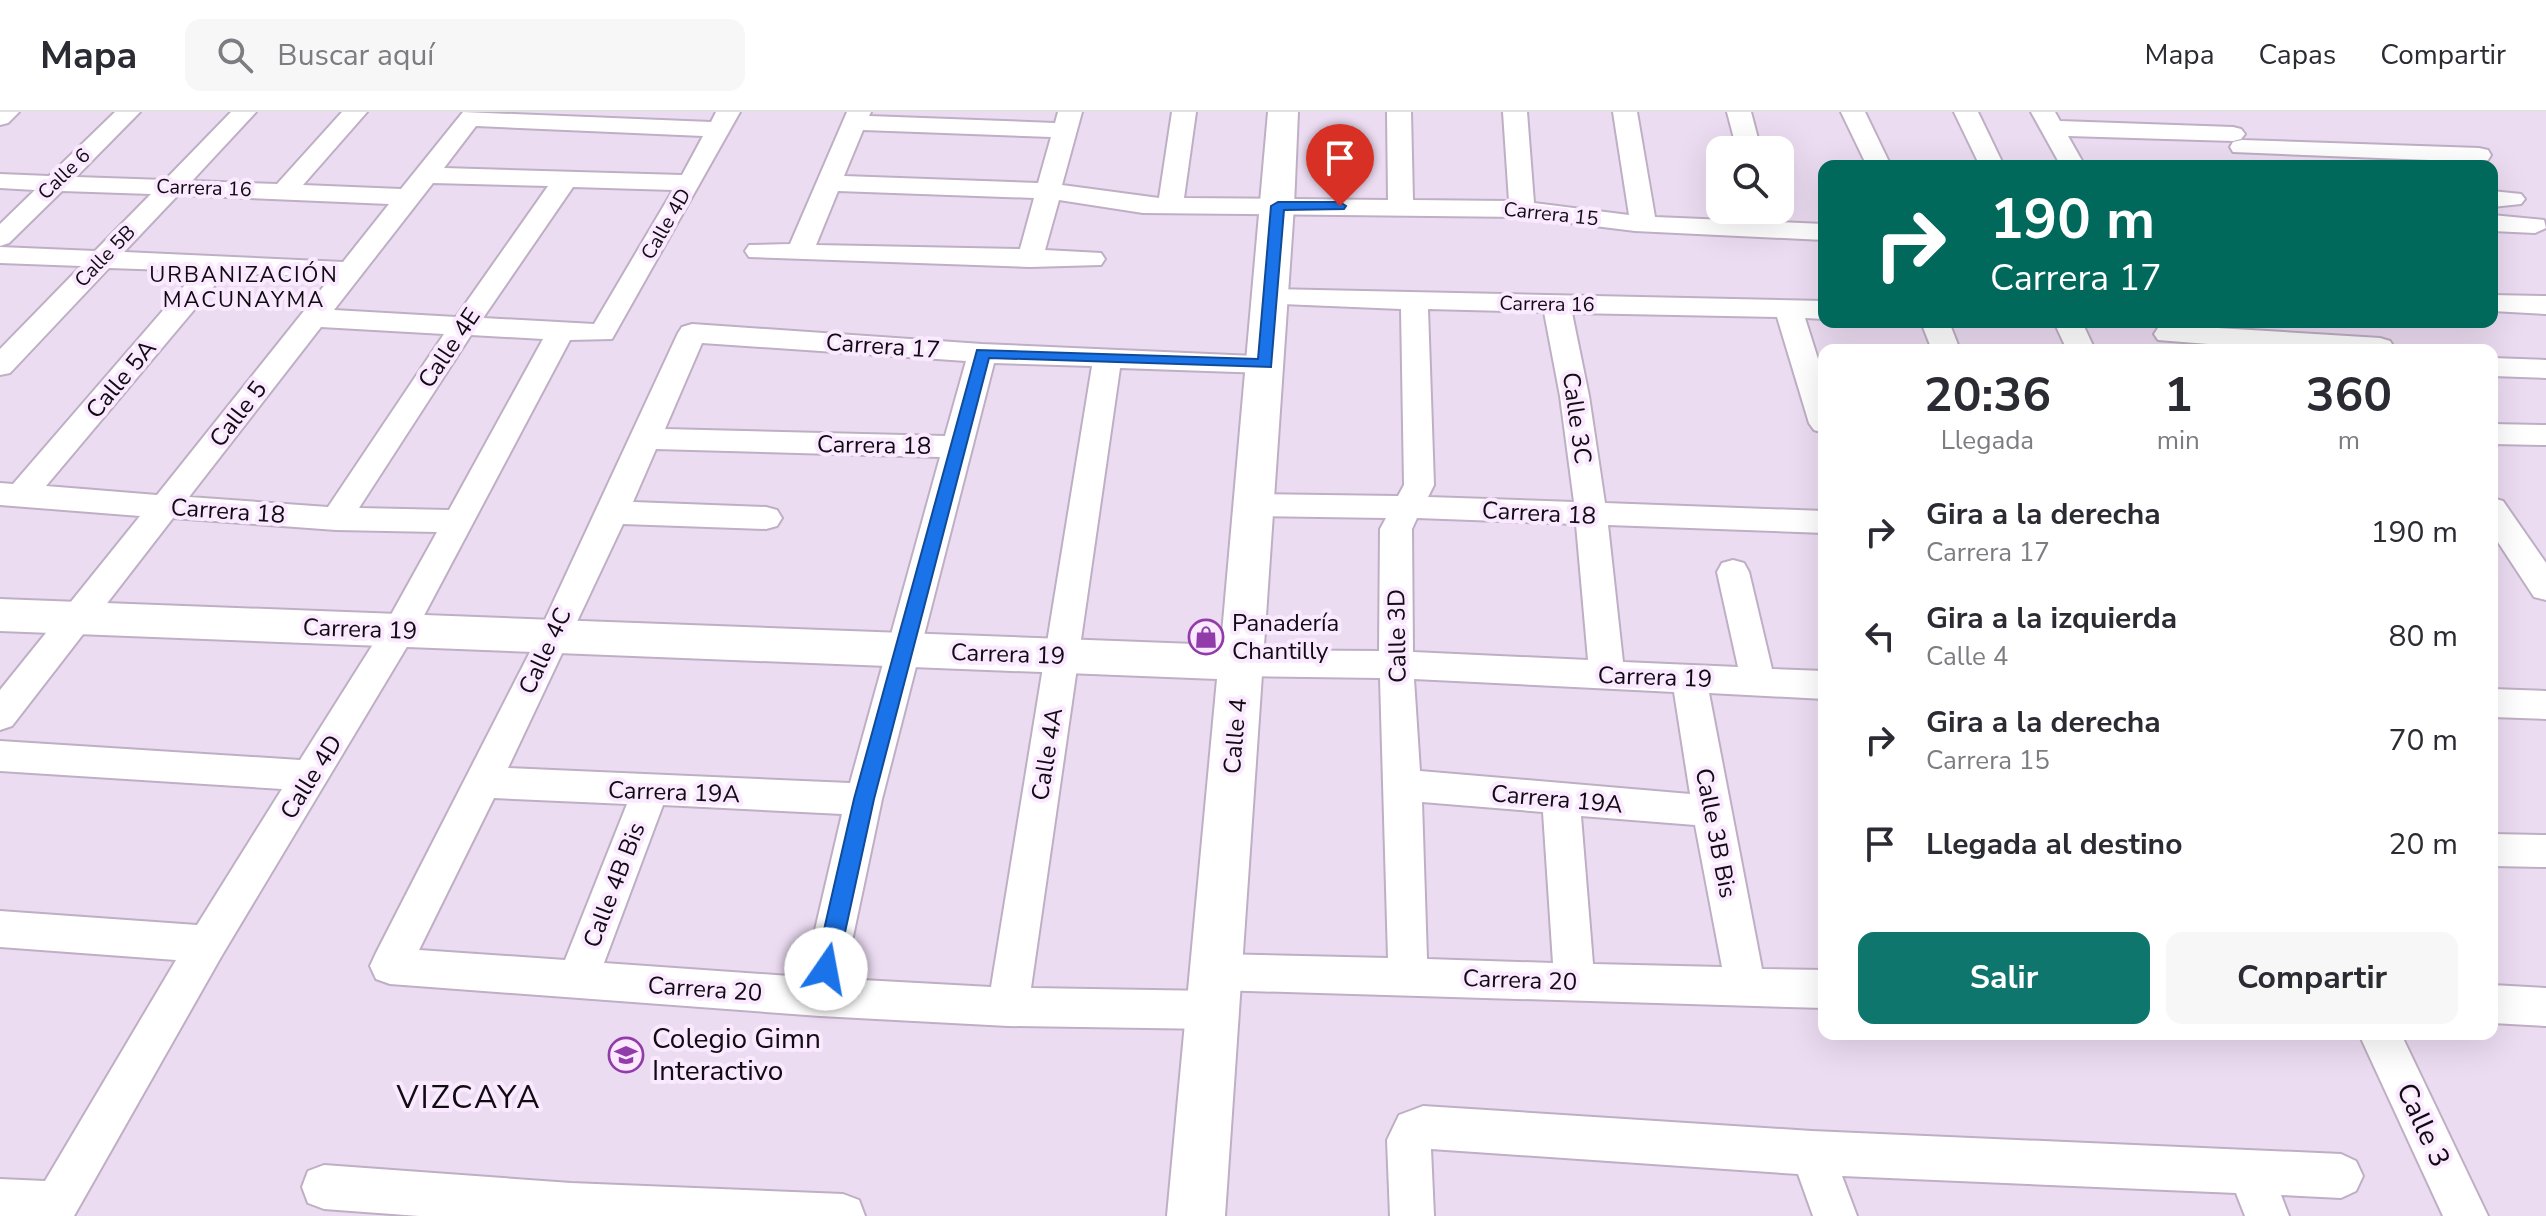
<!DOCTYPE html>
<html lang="es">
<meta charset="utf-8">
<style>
:root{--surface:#fff;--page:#f7f7f7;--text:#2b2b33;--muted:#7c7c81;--line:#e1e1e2;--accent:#0f766e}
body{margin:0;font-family:"Nunito Sans",sans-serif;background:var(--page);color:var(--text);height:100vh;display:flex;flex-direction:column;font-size:30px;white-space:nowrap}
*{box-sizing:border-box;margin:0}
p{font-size:26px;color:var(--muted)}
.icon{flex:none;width:44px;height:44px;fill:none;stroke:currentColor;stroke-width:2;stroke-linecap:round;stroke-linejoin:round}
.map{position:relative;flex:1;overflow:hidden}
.sheet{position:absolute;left:1818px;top:232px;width:680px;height:696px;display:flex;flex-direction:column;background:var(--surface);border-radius:16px;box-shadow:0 8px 32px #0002}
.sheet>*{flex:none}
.guide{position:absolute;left:1818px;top:48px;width:680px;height:168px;border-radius:16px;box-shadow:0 8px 32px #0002;background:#00695c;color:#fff;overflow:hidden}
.fabs{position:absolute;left:1706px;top:24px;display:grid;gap:16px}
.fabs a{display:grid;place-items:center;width:88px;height:88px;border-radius:16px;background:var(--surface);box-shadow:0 8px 32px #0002;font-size:40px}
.pin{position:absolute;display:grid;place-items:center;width:68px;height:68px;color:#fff;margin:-82px -34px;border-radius:50% 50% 50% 0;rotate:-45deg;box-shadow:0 0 8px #0007}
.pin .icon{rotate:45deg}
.me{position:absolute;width:88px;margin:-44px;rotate:12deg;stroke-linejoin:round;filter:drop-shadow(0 0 6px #0008)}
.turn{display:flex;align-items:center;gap:28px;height:168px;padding:0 40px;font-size:36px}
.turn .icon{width:104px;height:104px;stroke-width:2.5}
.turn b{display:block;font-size:56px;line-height:68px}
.eta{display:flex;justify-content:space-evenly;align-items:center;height:136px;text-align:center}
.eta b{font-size:48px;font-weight:700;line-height:56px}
.button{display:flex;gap:16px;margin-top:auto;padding:16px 40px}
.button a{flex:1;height:92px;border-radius:16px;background:var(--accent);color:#fff;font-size:32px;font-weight:700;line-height:92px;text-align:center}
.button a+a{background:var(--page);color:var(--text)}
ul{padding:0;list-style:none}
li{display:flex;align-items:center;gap:24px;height:104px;padding:0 40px}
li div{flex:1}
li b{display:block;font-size:30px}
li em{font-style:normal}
header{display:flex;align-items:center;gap:48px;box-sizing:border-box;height:112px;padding:0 40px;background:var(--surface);border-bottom:2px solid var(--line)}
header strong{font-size:38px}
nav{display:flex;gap:44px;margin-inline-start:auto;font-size:28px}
.search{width:560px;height:72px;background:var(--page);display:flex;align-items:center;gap:20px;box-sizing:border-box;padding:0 28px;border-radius:16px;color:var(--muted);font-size:30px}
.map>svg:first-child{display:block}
</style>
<header>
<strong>Mapa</strong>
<div class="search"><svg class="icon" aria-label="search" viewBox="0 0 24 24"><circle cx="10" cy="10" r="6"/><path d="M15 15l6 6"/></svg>Buscar aquí</div>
<nav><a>Mapa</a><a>Capas</a><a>Compartir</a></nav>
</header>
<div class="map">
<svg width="2546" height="1104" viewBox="0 0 2546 1104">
<rect width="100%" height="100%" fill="#ecdcf2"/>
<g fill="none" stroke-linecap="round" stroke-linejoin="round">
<g stroke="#bfafc4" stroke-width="4">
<path id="street" d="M0,0H19L8,11L0,13Z
M115,0H140L76,65L165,68L231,0H256L192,69L277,72L342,0H367L303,73L401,77L463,0L711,10L716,0H740L612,227L570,228L411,528L221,845L74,1104H0V1067L45,1069L176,848L0,835V799L197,813L282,677L0,659V629L300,648L387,510L437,420L336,418L173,406L12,614L0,618V578L140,404L0,393V371L13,372L197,159L109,156L10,261L0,263V237L81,154L0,151V135L95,139L151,82L62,79L9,131L0,134V112L35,78L0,76V62L49,64ZM476,14L703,24L682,63L444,56ZM433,71L548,74L456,205L334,198ZM573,75L673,78L594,212L483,206ZM178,83L389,92L343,150L124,140ZM225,161L331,165L157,383L46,374ZM321,215L444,222L328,395L189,385ZM471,223L543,227L449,398L359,396Z
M847,0H871L869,4L1055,11L1058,0H1082L1062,73L1159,86L1172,0H1196L1184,86L1388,88L1387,0H1411L1413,88L1509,89L1503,0H1527L1534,91L1629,103L1613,0H1637L1655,105L1824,112V128L1635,119L1522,105L1143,101L1059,88L1045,138L1101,141L1105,147L1101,153L1030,155L749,145L745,139L749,133L790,132ZM863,18L1051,25L1038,71L844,64ZM838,79L1034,86L1020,137L816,133Z
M1727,0H1751L1761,38H1737Z
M1841,0H1865L1891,54H1867Z
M1954,0H1978L2004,54H1980Z
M2031,0H2055L2060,9L2233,15L2241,17L2245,22L2241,27L2233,29L2068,24L2085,54H2061Z
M2242,28L2479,36L2488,38L2491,43L2488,48L2479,50L2233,40L2230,35L2233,30Z
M2492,79L2521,82L2525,87L2521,92L2492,95Z
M2492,103L2544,108L2546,116L2535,121L2492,119Z
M1271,177L1824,189V207L1805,206L1824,266V321L1814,318L1809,311L1777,205L1572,201L1589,284L1605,391L1824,399V421L1608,413L1623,550L1738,555L1717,460L1722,451L1733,448L1744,451L1749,460L1772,557L1824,559V587L1709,581L1762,857L1824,858V896L1216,878L1202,873L1196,860L1202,847L1216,842L1388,846L1380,566L1241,564L1229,560L1224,551L1229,542L1241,538L1379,539L1380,417L1386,406L1254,404L1243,401L1239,393L1243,385L1254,382L1398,384L1404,373L1401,197L1261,191L1258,185L1261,179ZM1428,197L1544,200L1560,284L1574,390L1428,385L1434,373ZM1417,406L1576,412L1588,548L1413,540L1412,417ZM1414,567L1674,580L1690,682L1420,659ZM1422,690L1543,700L1553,851L1427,847ZM1581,704L1695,713L1722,855L1593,852Z
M2492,183L2546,184V202L2492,199Z
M1921,210H1949L1960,238H1932Z
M2054,210H2082L2095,238H2067Z
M692,212L982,232L1275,245L1279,252L1275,259L1265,261L1120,256L1031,876L1213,879L1227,884L1233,898L1227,912L1213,917L1008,914L820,904L390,872L376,867L370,854L376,841L530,540L678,221L682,215ZM702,231L966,249L945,324L665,317ZM994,251L1092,254L991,875L844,867L882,687ZM656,337L940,345L850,671L508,656L623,412L766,417L777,414L782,406L777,398L766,395L633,390ZM494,686L627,692L565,848L419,838ZM663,693L842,702L804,865L604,851Z
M2168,213L2380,226L2390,229L2394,235L2392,238H2283L2158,228L2154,222L2158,216Z
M2492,246L2546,248V266L2492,264Z
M2492,312L2546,313V333L2492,332Z
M2492,386L2503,389L2546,451V488L2534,485L2492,421Z
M2492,577L2546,579V607L2492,605Z
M2492,722L2546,723V755L2492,754Z
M2492,873L2546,876V914L2492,911Z
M2359,922H2401L2488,1104H2443Z
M1423,994L1812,1019L2341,1042L2356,1049L2363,1064L2356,1079L2341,1086L2281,1083L2289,1104H2245L2236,1081L1842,1064L1857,1104H1813L1798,1062L1431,1037L1434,1104H1390L1387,1028L1399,1003Z
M324,1053L571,1071L843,1082L859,1088L865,1104H419L324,1097L308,1091L302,1075L308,1059Z"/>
</g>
<g stroke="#bfafc4" stroke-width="4">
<path id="secondary" d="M1268,0H1298L1294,94L1225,1104H1167L1217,567L0,519V487L1221,533Z"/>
</g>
<use href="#street" fill="#fff" fill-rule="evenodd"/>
<use href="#secondary" fill="#fff" fill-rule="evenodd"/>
</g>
<path fill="#1a73e8" stroke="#114b97" stroke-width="2" d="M1340,90L1346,94L1344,97L1284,98L1271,255L989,246L874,687L837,857L834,864L826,867L818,864L815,857L854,687L977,238L1258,247L1271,94L1278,90Z"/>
<defs>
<g id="shop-ring" transform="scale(1.8)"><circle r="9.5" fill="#fae9ff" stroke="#913ca9" stroke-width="1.5"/><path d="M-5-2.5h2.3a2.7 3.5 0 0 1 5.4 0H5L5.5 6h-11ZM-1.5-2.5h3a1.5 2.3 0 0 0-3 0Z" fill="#913ca9"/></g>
<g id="school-ring" transform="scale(1.8)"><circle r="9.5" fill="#fae9ff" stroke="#913ca9" stroke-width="1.5"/><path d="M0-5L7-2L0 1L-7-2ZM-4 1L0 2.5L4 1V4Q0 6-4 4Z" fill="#913ca9"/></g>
</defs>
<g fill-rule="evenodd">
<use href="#shop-ring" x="1206" y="525"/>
<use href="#school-ring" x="626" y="943"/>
</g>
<g text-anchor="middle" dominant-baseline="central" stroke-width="8" stroke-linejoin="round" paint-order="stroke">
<g font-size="20" fill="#110b12" stroke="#fae9ff">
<text transform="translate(64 62) rotate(-44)">Calle 6</text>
<text transform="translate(204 76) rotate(2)">Carrera 16</text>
<text transform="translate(1551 102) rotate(6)">Carrera 15</text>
<text transform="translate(666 112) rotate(-60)">Calle 4D</text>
<text transform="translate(105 144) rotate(-46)">Calle 5B</text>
<text transform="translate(1547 192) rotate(1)">Carrera 16</text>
</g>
<g font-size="22" letter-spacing="2" fill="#110b12" stroke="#fae9ff">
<text x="244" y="163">URBANIZACIÓN<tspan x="244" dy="25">MACUNAYMA</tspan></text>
</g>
<g font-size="24" fill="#110b12" stroke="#fae9ff">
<text transform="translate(883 234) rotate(4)">Carrera 17</text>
<text transform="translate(449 236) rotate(-56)">Calle 4E</text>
<text transform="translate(121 267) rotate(-50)">Calle 5A</text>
<text transform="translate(238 302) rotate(-52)">Calle 5</text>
<text transform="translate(1577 306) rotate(82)">Calle 3C</text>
<text transform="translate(874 333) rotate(1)">Carrera 18</text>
<text transform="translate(228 399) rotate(4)">Carrera 18</text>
<text transform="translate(1539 401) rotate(3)">Carrera 18</text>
<text transform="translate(360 517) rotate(2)">Carrera 19</text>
<text transform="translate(1397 524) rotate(-91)">Calle 3D</text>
<text transform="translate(545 539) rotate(-65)">Calle 4C</text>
<text transform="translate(1008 542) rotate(2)">Carrera 19</text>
<text transform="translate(1655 565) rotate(2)">Carrera 19</text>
<text transform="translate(1235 624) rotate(-85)">Calle 4</text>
<text transform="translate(1047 642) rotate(-81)">Calle 4A</text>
<text transform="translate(311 665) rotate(-58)">Calle 4D</text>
<text transform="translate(674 680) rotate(2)">Carrera 19A</text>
<text transform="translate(1557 687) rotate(5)">Carrera 19A</text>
<text transform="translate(1716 721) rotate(79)">Calle 3B Bis</text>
<text transform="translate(614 773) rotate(-69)">Calle 4B Bis</text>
<text transform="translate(1520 868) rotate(2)">Carrera 20</text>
<text transform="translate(705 877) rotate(4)">Carrera 20</text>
</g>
<g font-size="24" fill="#110b12" stroke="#fae9ff" text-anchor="start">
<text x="1232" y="511">Panadería<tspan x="1232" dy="28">Chantilly</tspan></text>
</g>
<g font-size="28" fill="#110b12" stroke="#fae9ff" text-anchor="start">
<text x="652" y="927">Colegio Gimn<tspan x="652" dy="32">Interactivo</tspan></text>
</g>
<g font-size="28" fill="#110b12" stroke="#fae9ff">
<text transform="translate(2423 1013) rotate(65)">Calle 3</text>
</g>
<g font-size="32" letter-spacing="2" fill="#110b12" stroke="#fae9ff">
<text x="469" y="985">VIZCAYA</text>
</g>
</g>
</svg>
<div class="fabs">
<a><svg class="icon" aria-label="search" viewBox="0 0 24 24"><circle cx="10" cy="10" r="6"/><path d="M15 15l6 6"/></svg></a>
</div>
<div class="pin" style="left:1340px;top:94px;background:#d93025"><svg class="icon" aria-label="arrive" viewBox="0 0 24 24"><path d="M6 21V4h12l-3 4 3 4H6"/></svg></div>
<svg class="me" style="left:826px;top:857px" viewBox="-20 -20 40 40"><circle r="19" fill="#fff"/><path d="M0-13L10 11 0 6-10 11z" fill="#1a73e8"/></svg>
<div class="guide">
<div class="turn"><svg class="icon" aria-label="right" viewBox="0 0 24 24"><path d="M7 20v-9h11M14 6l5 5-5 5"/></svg><div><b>190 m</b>Carrera 17</div></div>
</div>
<section class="sheet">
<div class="eta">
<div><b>20:36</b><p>Llegada</p></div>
<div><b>1</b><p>min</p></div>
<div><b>360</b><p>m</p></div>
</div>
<ul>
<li><svg class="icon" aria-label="right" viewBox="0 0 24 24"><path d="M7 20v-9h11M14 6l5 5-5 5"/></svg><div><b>Gira a la derecha</b><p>Carrera 17</p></div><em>190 m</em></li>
<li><svg class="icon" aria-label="left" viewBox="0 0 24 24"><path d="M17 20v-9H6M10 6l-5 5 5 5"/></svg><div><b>Gira a la izquierda</b><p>Calle 4</p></div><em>80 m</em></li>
<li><svg class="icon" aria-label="right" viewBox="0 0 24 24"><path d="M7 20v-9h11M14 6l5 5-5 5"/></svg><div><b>Gira a la derecha</b><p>Carrera 15</p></div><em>70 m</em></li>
<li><svg class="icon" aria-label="arrive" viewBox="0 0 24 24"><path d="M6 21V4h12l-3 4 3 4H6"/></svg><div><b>Llegada al destino</b></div><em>20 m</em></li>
</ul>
<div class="button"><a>Salir</a><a>Compartir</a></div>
</section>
</div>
